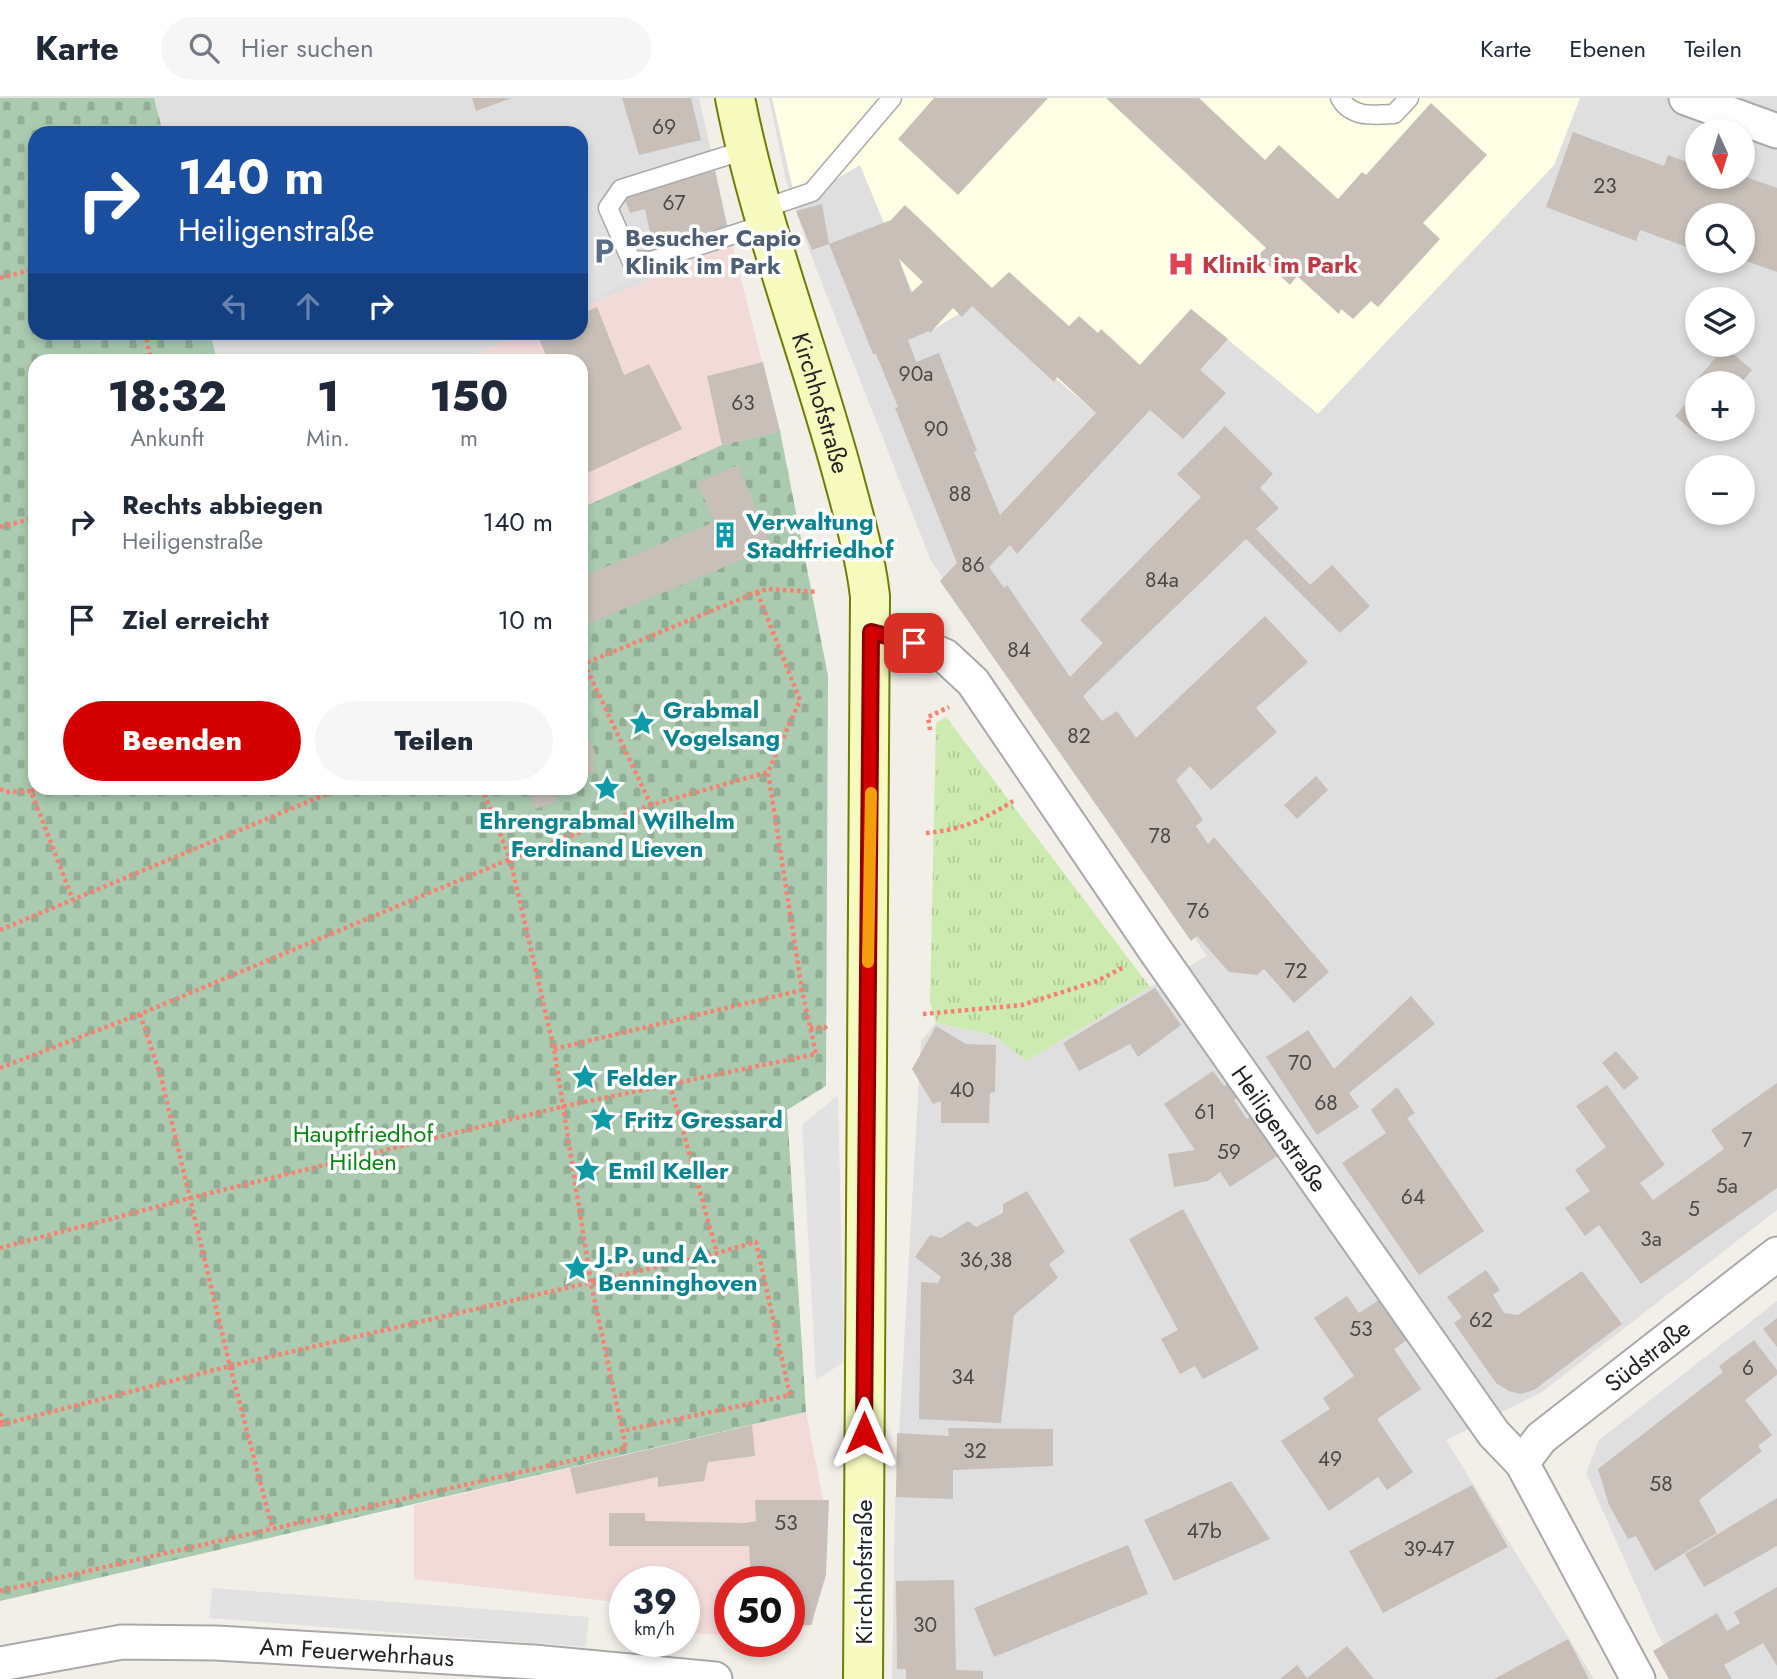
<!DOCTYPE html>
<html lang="de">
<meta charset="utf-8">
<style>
:root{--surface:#fff;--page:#f6f6f7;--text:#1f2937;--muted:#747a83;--line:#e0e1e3;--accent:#d40000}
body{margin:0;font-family:Jost,sans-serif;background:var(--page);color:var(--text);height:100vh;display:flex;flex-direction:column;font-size:26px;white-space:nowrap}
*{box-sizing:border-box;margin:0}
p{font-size:23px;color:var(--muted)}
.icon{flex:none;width:38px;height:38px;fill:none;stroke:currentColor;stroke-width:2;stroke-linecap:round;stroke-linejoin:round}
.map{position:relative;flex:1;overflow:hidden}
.drawer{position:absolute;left:28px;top:256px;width:560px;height:441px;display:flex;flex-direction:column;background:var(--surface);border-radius:21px;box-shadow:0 4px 10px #0003}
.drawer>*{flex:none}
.hud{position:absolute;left:28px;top:28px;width:560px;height:214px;border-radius:21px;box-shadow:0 4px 10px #0003;background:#1a4fa0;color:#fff;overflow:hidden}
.needle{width:46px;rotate:176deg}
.buttons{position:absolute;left:1685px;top:21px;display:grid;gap:14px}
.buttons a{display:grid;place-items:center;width:70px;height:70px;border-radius:50%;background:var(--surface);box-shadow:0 4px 10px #0003;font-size:35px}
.speed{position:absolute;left:609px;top:1468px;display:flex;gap:14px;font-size:35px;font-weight:700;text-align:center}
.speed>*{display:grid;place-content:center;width:91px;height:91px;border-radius:50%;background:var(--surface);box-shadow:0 4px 10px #0003;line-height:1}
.speed small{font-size:18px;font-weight:400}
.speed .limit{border:10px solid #d22;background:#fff;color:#111}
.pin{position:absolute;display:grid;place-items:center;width:60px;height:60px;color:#fff;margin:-30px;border-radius:14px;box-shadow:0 4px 10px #0006}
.me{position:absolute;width:77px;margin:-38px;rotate:0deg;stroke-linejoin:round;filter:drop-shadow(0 0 5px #0008)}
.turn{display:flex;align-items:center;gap:24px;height:147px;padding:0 35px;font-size:32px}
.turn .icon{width:91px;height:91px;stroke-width:2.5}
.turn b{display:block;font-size:49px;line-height:60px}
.lanes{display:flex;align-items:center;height:66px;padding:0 35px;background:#0003;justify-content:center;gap:35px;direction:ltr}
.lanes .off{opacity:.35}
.eta{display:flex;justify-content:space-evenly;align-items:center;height:119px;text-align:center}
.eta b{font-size:42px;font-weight:800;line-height:49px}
.button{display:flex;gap:14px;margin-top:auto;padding:14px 35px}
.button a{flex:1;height:80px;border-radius:42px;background:var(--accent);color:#fff;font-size:28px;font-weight:800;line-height:80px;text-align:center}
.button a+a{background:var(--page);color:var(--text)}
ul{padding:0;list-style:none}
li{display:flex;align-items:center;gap:21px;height:98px;padding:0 35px}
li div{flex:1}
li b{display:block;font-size:26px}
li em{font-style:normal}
header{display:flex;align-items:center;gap:42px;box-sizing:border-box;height:98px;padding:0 35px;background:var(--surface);border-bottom:2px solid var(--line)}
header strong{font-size:33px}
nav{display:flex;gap:38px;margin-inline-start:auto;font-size:24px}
.search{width:490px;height:63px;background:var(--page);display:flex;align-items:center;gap:18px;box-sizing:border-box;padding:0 24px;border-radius:38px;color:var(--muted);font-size:26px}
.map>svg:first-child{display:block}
</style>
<header>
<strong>Karte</strong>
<div class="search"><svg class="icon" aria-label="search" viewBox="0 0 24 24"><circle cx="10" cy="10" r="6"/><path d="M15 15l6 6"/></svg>Hier suchen</div>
<nav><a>Karte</a><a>Ebenen</a><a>Teilen</a></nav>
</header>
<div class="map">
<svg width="1777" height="1581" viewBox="0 0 1777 1581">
<defs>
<pattern id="grass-tufts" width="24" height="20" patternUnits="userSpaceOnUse" patternTransform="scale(1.75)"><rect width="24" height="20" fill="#cdebb0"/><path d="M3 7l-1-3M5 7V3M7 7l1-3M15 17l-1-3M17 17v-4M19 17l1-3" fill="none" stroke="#b0c997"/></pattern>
<pattern id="cemetery-stones" width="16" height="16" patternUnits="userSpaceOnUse" patternTransform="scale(1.75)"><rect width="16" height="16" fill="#aacbaf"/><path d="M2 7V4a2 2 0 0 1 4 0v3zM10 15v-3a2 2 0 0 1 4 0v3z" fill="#92ae96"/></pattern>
</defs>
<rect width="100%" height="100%" fill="#f2efe9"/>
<path fill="#e0dfdf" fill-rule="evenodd" d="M154,0H699L732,146L581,211V35H163Z
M769,0H1777V1112L1542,1294L1446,1342L1594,1581H892L895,1408L921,943L936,925L993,937L1027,963L1150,889L1207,858L931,463L809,152L786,82ZM1698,33H1743V79H1698ZM1698,117H1743V163H1698ZM1698,201H1743V247H1698ZM1698,285H1743V331H1698ZM1698,369H1743V415H1698Z
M210,235H527L462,262H217Z
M1777,1203V1581H1683L1657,1535L1586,1375L1599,1342Z"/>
<path fill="#f2dad9" d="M732,146L780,333L722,347L581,410V262H462L527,235L581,234V211Z
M806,1314L823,1402L813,1526L789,1535V1484H730V1537L684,1535V1484H625V1505L414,1481V1407Z"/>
<path fill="#ffffe5" d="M772,0H1580L1554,67L1318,316L1191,211L1096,315L972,208L929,234L860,67L796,105Z"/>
<path fill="url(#grass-tufts)" d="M946,619L1150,889L1027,963L993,937L936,925L930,904L936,625Z"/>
<path fill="url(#cemetery-stones)" d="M0,0H154L163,35H35V234L210,235L217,262H35V690H581V410L722,347L780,333L828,578L826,988L787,1012L806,1314L0,1503Z"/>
<path fill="#e2e2e2" d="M601,93L640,179L581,206V102Z
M838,997L844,1264L816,1282L802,1027Z
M212,1490L589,1519L586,1549L209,1520Z"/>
<path fill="#c7bfb8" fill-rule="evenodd" d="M472,0H512L476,13Z
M622,0H691L701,42L639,57Z
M934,0H1048L958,97L898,41Z
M1106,0H1199L1265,62L1279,47L1338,101L1362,74L1366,77L1431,5L1487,57L1423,125L1440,141L1378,209L1371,203L1353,221L1341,211L1339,216L1297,178L1290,187L1258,157L1266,150Z
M1573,34L1664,68L1668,57L1698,68V79H1728L1738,83L1743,78L1777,90V174L1743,162V117H1698V153L1640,132L1636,143L1546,109Z
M715,73L727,128L653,148L645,111L630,115L624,99L641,91Z
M822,106L829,146L812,152L796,113Z
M905,107L992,190L1009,174L1069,228L1079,218L1098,235L1101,231L1140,267L1191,211L1228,241L1200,272L1226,295L1183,341L1150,312L1017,456L1010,447L989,469L1004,490L1007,487L1070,579L1103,545L1080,522L1201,399L1177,376L1225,328L1273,376L1260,390L1279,410L1256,431L1310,487L1332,467L1370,508L1340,535L1246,441L1083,598L1102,623L1117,613L1136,640L1265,518L1308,564L1256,610L1277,634L1211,692L1190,668L1176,682L1203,722L1196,728L1208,746L1214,739L1329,874L1294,905L1264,871L1257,877L1229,874L1197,838L1191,843L940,483L957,465L895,310L898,309L876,256H873L829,146L891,122ZM899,161L923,184L911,195ZM972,208L1054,284L1057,279L1096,315L1000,417L974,354L977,353L939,255L916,264L908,242L929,233L930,235L953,210L962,219Z
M597,209L624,277L649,266L682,331L581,378V262H564L562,259L548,262L536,234H581V216Z
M1725,249L1752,272L1741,285H1704L1698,280Z
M763,264L780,333L722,347L707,278Z
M1698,292V331H1701L1696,336L1675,318Z
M738,367L772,449L581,529V479L714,424L697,384Z
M590,642L597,660L591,662L595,673L581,679V646Z
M1316,678L1328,692L1297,721L1284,707Z
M511,690H552L558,703L536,711L528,693L519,694Z
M1155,890L1181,927L1138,959L1130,946L1079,973L1063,945Z
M1411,898L1435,926L1349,995L1359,1009L1317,1037L1266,959L1308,932L1334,971Z
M936,928L966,946L996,947L995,994L990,995L989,1025H941V1003L933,1006L912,971Z
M1616,953L1639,980L1624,992L1602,965Z
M1213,973L1224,988L1227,986L1237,1000L1234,1002L1247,1021L1251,1018L1279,1057L1230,1089L1220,1074L1208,1083L1174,1089L1168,1056L1195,1052L1164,1006Z
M1777,985V1090L1641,1186L1599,1127L1585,1138L1565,1110L1590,1093L1575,1072L1606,1049L1576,1008L1607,987L1665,1067L1640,1085L1653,1102L1724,1051L1711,1032Z
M1397,989L1415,1015L1407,1020L1484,1133L1419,1177L1342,1065L1386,1035L1371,1012Z
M1027,1093L1065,1154L1049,1166L1058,1180L1014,1217L1001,1325L919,1321L921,1184L938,1185L941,1179L915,1159L930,1137L941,1140L968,1123L976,1129L1003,1115V1106Z
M1183,1111L1259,1251L1203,1281L1195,1268L1180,1276L1161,1241L1178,1232L1129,1141Z
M1486,1172L1500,1192L1493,1197L1504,1215L1518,1217L1582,1173L1622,1226L1534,1292L1521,1296L1509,1293L1496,1285L1454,1225L1462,1219L1447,1199Z
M1347,1198L1359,1215L1379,1202L1407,1242L1394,1251L1421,1291L1377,1321L1413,1374L1387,1392L1378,1379L1329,1413L1281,1343L1330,1311L1323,1300L1354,1278L1314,1220Z
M1777,1220V1249L1763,1231Z
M1754,1242L1777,1272V1277L1745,1302L1772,1337L1758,1348L1762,1353L1699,1402L1717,1435L1655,1473L1636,1438L1628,1441L1609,1407L1598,1371L1723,1274L1719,1268Z
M752,1327L755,1358L708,1364L704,1383L658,1389V1379L576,1396L570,1370Z
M948,1330L1053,1331V1368L953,1372V1401L896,1399L897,1335L949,1338Z
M1231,1383L1270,1441L1174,1483L1144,1422Z
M1472,1387L1508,1449L1383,1515L1349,1453Z
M1777,1400V1448L1704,1489L1685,1456Z
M755,1402H829L826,1477L811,1527H789V1484H751L749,1448H609V1415H645V1423L744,1425L756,1423Z
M1128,1447L1148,1496L994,1559L974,1510Z
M954,1482L956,1572L983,1573V1581H906V1571H897L896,1483Z
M1777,1489V1568L1763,1545L1724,1567L1732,1581H1669L1653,1553L1717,1515L1727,1533L1740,1525L1734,1514Z
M1568,1541L1589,1581H1494Z
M1347,1548L1374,1581H1280L1297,1567L1307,1580Z"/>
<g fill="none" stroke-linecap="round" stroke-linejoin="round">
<g stroke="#a9a9a9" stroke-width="21">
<path id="lane" d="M1340,0C1351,20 1373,17 1394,16L1409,0
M745,52L621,91L608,110L631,162L651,163L766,126
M762,111L812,94L892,0"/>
</g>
<g stroke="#a9a9a9" stroke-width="37">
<g id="street">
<path d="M1686,0L1777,33"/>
<path id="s1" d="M871,534L914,545L945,558L973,584L1155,852L1494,1336L1522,1365L1638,1581"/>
<path id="s2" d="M1522,1365L1541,1340L1777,1156"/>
<path id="s3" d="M0,1566L122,1544L216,1545L533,1564L715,1581"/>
</g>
</g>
<g stroke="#707d05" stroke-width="42">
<g id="secondary">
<path id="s4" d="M735,0C760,127 808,249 842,374C853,415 865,456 870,498L863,1581"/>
</g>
</g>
<path stroke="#fa8072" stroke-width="4.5" stroke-dasharray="3.5 3.5" stroke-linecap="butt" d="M0,180L35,171
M145,234L151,262
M0,429L35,420
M584,565L651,707
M581,567L757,494L768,491L818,494
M930,632L928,619L949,609
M0,691L6,694L31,693L73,802
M31,693L44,690
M926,735C962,732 983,722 1013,703
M0,832L341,690
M140,916L161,979L230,1268L272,1429
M923,916L1022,907L1097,883L1124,869
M810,930L825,929L827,933
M554,951L802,892
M0,970L140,916L510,761L651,707L768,674L800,602L757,494
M670,986L717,1155
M0,1150L190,1100L565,1008L816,956L802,892L768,674
M0,1315L3,1326
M0,1327L230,1268L717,1155L756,1144L790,1297L622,1333
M0,1493L626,1350L591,1185L554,951L510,761L482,690"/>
<use href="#lane" stroke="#fff" stroke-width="18"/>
<use href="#street" stroke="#fff" stroke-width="33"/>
<use href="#secondary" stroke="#f7fabf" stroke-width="38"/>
</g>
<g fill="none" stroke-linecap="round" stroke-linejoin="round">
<g stroke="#8a0000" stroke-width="18">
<path id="route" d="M864,1335L871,534L914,545"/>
</g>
<use href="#route" stroke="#d40000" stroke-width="12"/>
<path stroke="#f59e0b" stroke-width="12" d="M868,864L871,695"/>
</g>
<defs>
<g id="parking-bare" transform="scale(2.1)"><path d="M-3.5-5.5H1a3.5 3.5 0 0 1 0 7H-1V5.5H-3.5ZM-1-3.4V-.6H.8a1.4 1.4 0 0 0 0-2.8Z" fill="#5c6f8a" stroke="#fff" stroke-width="2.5" paint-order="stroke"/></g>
<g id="hospital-bare" transform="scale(2.1)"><path d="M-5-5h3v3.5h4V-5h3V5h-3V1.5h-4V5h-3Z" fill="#e0444e" stroke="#fff" stroke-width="2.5" paint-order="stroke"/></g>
<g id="building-bare" transform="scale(2.1)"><path d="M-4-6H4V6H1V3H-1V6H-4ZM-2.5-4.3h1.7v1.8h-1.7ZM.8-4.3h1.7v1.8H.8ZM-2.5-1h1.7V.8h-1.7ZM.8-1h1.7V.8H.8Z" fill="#0f9aa8" stroke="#fff" stroke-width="2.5" paint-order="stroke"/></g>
<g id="sight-bare" transform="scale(2.1)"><path d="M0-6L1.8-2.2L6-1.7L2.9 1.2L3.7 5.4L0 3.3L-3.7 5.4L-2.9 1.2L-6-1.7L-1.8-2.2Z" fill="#0f9aa8" stroke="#fff" stroke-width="2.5" paint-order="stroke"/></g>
</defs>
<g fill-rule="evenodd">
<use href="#parking-bare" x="604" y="153"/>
<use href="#hospital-bare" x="1181" y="166"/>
<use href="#building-bare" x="725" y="437"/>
<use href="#sight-bare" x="642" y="625"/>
<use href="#sight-bare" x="607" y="690"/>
<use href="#sight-bare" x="585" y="979"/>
<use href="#sight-bare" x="603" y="1021"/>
<use href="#sight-bare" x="587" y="1072"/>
<use href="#sight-bare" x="577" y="1170"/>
</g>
<g text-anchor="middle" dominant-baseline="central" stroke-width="7" stroke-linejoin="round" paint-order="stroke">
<g font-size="21" fill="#4b4948">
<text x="664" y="29">69</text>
<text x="1605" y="88">23</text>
<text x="674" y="105">67</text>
<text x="916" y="276">90a</text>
<text x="743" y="305">63</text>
<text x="936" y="331">90</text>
<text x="960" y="396">88</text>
<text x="973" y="467">86</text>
<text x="1162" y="482">84a</text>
<text x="1019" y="552">84</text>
<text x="1079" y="638">82</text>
<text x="1160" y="738">78</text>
<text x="1198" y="813">76</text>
<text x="1296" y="873">72</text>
<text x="1300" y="965">70</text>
<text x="962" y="992">40</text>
<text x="1326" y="1005">68</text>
<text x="1205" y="1014">61</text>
<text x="1747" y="1042">7</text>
<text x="1229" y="1054">59</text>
<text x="1727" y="1088">5a</text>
<text x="1413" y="1099">64</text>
<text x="1694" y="1111">5</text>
<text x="1651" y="1141">3a</text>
<text x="986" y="1162">36,38</text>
<text x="1481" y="1222">62</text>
<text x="1361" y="1231">53</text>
<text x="1748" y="1270">6</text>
<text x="963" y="1279">34</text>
<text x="975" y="1353">32</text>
<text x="1330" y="1361">49</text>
<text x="1661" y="1386">58</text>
<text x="786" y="1425">53</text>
<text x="1204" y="1433">47b</text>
<text x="1429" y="1451">39-47</text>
<text x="925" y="1527">30</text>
</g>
<g font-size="24" font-weight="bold" fill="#4e5e75" stroke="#fff" text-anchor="start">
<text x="625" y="139">Besucher Capio<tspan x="625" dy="28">Klinik im Park</tspan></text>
</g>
<g font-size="24" font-weight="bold" fill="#be3a42" stroke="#fff" text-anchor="start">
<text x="1202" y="166">Klinik im Park</text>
</g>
<g font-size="24" fill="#222" stroke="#fff">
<text stroke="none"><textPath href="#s4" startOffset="317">Kirchhofstraße</textPath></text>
<text stroke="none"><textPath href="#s1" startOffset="658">Heiligenstraße</textPath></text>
<text stroke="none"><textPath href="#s2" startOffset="166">Südstraße</textPath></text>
<text transform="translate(863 1474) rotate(-90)">Kirchhofstraße</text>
<text stroke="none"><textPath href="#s3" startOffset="359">Am Feuerwehrhaus</textPath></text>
</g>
<g font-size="24" font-weight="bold" fill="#0d838f" stroke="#fff" text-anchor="start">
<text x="746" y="423">Verwaltung<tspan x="746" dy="28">Stadtfriedhof</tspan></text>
<text x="663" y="611">Grabmal<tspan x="663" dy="28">Vogelsang</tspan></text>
<text x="607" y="722" text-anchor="middle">Ehrengrabmal Wilhelm<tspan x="607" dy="28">Ferdinand Lieven</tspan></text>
<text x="606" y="979">Felder</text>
<text x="624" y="1021">Fritz Gressard</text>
<text x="608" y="1072">Emil Keller</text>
<text x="598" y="1156">J.P. und A.<tspan x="598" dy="28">Benninghoven</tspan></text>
</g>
<g font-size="24" fill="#0c8416" stroke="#fff">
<text x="363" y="1035">Hauptfriedhof<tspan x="363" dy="28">Hilden</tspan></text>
</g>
</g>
</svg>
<div class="buttons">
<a><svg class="needle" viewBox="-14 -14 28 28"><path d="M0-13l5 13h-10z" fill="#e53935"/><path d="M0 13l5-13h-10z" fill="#747a83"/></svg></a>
<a><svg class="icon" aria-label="search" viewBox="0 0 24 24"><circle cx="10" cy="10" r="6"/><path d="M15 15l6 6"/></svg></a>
<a><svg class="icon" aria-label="layers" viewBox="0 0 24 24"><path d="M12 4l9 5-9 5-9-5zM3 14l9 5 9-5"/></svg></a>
<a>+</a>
<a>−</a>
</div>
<div class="speed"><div>39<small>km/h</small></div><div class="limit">50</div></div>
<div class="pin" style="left:914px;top:545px;background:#d93025"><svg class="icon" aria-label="arrive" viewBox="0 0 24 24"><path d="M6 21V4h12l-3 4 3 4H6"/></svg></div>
<svg class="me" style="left:864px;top:1335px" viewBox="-20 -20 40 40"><path d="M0-17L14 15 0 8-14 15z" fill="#d40000" stroke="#fff" stroke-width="4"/></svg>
<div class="hud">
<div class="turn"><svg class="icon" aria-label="right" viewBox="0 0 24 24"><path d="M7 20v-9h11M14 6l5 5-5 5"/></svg><div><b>140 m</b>Heiligenstraße</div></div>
<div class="lanes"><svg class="icon off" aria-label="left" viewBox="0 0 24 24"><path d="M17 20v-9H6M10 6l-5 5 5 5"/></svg><svg class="icon off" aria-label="ahead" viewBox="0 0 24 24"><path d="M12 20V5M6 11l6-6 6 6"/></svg><svg class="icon" aria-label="right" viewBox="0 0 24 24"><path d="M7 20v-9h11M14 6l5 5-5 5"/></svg></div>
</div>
<section class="drawer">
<div class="eta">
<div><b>18:32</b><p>Ankunft</p></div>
<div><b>1</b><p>Min.</p></div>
<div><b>150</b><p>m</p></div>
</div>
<ul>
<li><svg class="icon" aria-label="right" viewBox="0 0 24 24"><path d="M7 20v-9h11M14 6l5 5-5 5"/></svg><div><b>Rechts abbiegen</b><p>Heiligenstraße</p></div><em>140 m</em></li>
<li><svg class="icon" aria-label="arrive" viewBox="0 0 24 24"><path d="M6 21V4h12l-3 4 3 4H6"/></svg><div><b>Ziel erreicht</b></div><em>10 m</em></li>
</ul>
<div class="button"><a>Beenden</a><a>Teilen</a></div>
</section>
</div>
